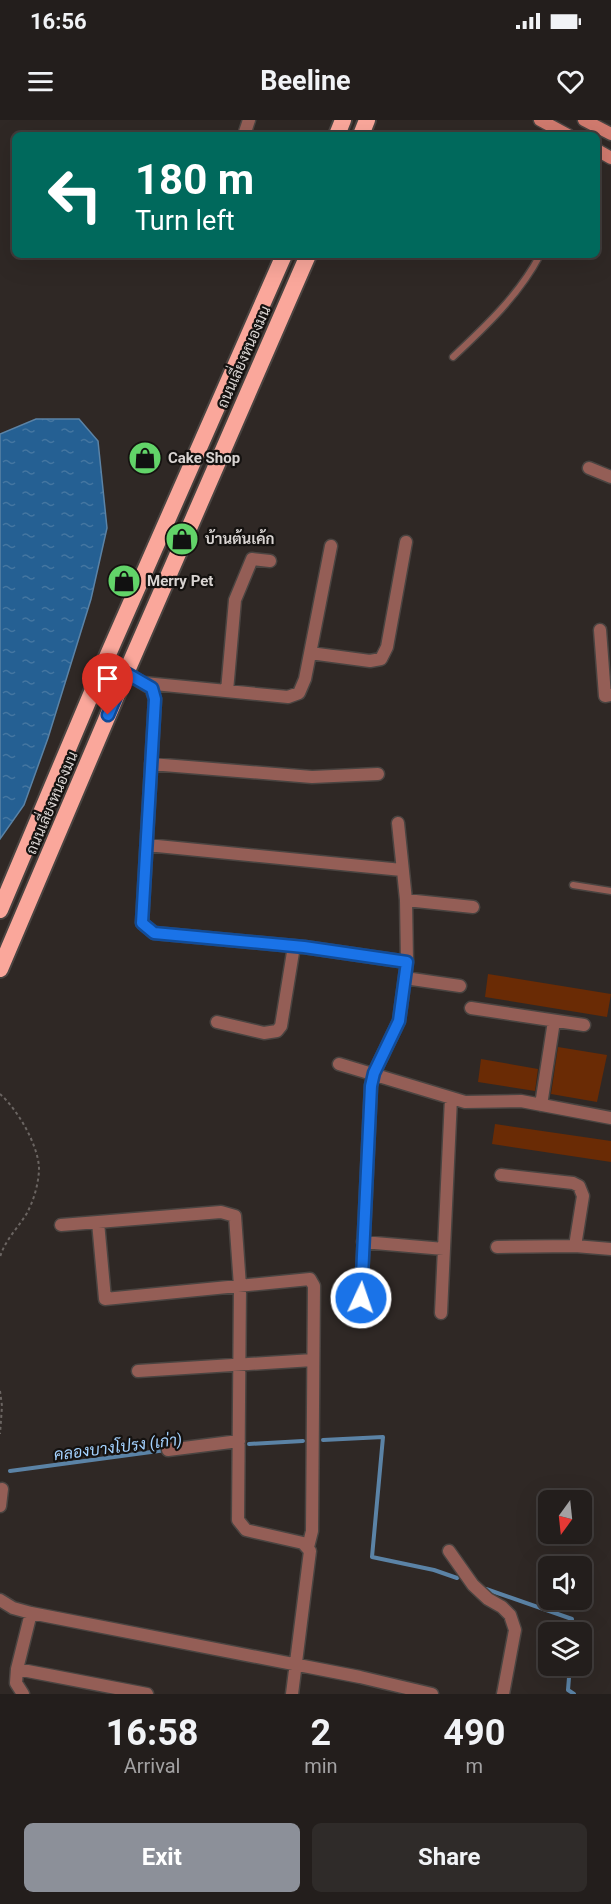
<!DOCTYPE html>
<meta charset="utf-8">
<style>
:root{--surface:#231e1c;--page:#2f2b29;--text:#f1f3f6;--muted:#a3a2a3;--line:#403c3b;--accent:#8c9099}
body{margin:0;font-family:Roboto,Sarabun,sans-serif;background:var(--page);color:var(--text);height:100vh;display:flex;flex-direction:column;font-size:22px;white-space:nowrap}
*{box-sizing:border-box;margin:0}
p{font-size:20px;color:var(--muted)}
.icon{flex:none;width:33px;height:33px;fill:none;stroke:currentColor;stroke-width:2;stroke-linecap:round;stroke-linejoin:round}
.map{position:relative;height:1574px;overflow:hidden}
.drawer{display:flex;flex-direction:column;background:var(--surface);flex:1}
.drawer>*{flex:none}
.top-card{position:absolute;left:12px;top:12px;width:588px;height:126px;border-radius:9px;box-shadow:0 6px 24px #0002,0 0 0 2px var(--line);background:#00695c;color:#fff;overflow:hidden}
.needle{width:39px;rotate:195deg}
.buttons{position:absolute;left:538px;top:1370px;display:grid;gap:12px}
.buttons a{display:grid;place-items:center;width:54px;height:54px;border-radius:9px;background:var(--surface);box-shadow:0 6px 24px #0002,0 0 0 2px var(--line);font-size:30px}
.pin{position:absolute;display:grid;place-items:center;width:51px;height:51px;color:#fff;margin:-62px -26px;border-radius:50% 50% 50% 0;rotate:-45deg;box-shadow:0 0 6px #0007}
.pin .icon{rotate:45deg}
.me{position:absolute;width:66px;margin:-33px;rotate:3deg;stroke-linejoin:round;filter:drop-shadow(0 0 4px #0008)}
.turn{display:flex;align-items:center;gap:21px;height:126px;padding:0 24px;font-size:27px}
.turn .icon{width:78px;height:78px;stroke-width:2.5}
.turn b{display:block;font-size:42px;line-height:51px}
.eta{display:flex;justify-content:space-evenly;align-items:center;height:102px;text-align:center}
.eta b{font-size:36px;font-weight:700;line-height:42px}
.primary-button{display:flex;gap:12px;margin-top:auto;padding:12px 24px}
.primary-button a{flex:1;height:69px;border-radius:9px;background:var(--accent);color:#fff;font-size:24px;font-weight:700;line-height:69px;text-align:center}
.primary-button a+a{background:var(--page);color:var(--text)}
.status{display:flex;justify-content:space-between;align-items:center;height:42px;padding:0 30px;background:var(--surface);direction:ltr}
.status svg{height:16px;fill:currentColor}
header{display:flex;justify-content:space-between;align-items:center;height:78px;padding:0 24px;background:var(--surface);font-size:27px;font-weight:700}
.map>svg:first-child{display:block}
</style>
<div class="status"><b>16:56</b><svg viewBox="0 0 49 12"><path d="M0 12V9h3v3zM5 12V6h3v6zM10 12V3h3v9zM15 12V0h3v12zM26 1h20v11H26zM47 4h2v5h-2z"/></svg></div>
<header><svg class="icon" aria-label="menu" viewBox="0 0 24 24"><path d="M4 6h16M4 12h16M4 18h16"/></svg>Beeline<svg class="icon" aria-label="heart" viewBox="0 0 24 24"><path d="M12 20l-8-8c-3-5 5-10 8-4 3-6 11-1 8 4z"/></svg></header>
<div class="map">
<svg width="611" height="1574" viewBox="0 0 611 1574">
<defs>
<pattern id="water-ripples" width="26" height="14" patternUnits="userSpaceOnUse" patternTransform="scale(1.5)"><rect width="26" height="14" fill="#256093"/><path d="M2 4q2-2 4 0t4 0M15 11q2-2 4 0t4 0" fill="none" stroke="#4476a1"/></pattern>
</defs>
<rect width="100%" height="100%" fill="#2f2825"/>
<path fill="url(#water-ripples)" stroke="#5b83a6" stroke-width="1.5" d="M36,299H79L98,321L107,408L91,479L48,618L24,685L0,719V314Z"/>
<g fill="none" stroke-linecap="round" stroke-linejoin="round">
<path stroke="#5b83a6" stroke-width="4" d="M323,1320L383,1317L372,1437L434,1450L457,1458
M249,1324L303,1321
M10,1351L166,1330
M486,1469L572,1499L571,1512
M570,1545L568,1570L574,1574"/>
</g>
<path fill="#6a2b05" d="M488,854L611,874L607,897L485,877Z
M558,927L607,935L597,982L551,974Z
M481,939L538,949L535,971L478,962Z
M495,1004L611,1021V1042L492,1024Z"/>
<g fill="none" stroke-linecap="round" stroke-linejoin="round">
<g stroke="#4a4441" stroke-width="9">
<path id="service" d="M453,237C486,206 519,175 540,135
M573,765L611,771"/>
</g>
<g stroke="#4a4441" stroke-width="15">
<path id="minor" d="M244,15L249,0
M589,348L611,357
M600,510L605,576L611,575
M310,533L370,541L381,539L387,527L406,422
M126,553L151,568L155,579L142,803L154,813L304,827L407,842
M144,563L288,577L299,573L305,559L331,426
M227,571L235,480L252,439L270,441
M151,644L312,657L378,654
M147,725L402,750
M406,780L473,787
M405,858L460,866
M471,888L584,905
M217,902L264,913L277,911L281,906L294,826
M339,944L465,982L521,981L611,998
M541,985L554,901
M501,1055L573,1063L579,1066L583,1076L575,1126
M98,1102L105,1179L310,1159L314,1166L312,1411L308,1427
M61,1105L221,1092L235,1096L240,1166L238,1400L246,1410L303,1423L310,1431L292,1574
M363,1122L444,1129
M497,1127L575,1126L611,1129
M361,1178L371,965L374,953L399,901L407,842L406,780L398,703
M441,1193L451,978
M138,1251L313,1240
M168,1330L239,1321
M0,1386L2,1369
M449,1431L473,1465L488,1479L502,1487L510,1495L515,1510L503,1574
M0,1480L13,1488L31,1493L360,1557L432,1574
M17,1549L147,1574
M23,1574L16,1563L17,1549L31,1493"/>
</g>
<g stroke="#4a4441" stroke-width="15">
<path id="secondary" d="M540,0L568,15
M584,0L611,14
M597,30L611,38"/>
</g>
<g stroke="#4a4441" stroke-width="20">
<path id="trunk" d="M337,15L343,0
M361,15L367,0
M0,790L103,546L284,135
M0,849L126,553L308,135"/>
</g>
<path stroke="#6b6562" stroke-width="2" stroke-dasharray="3 3" stroke-linecap="butt" d="M0,974C17,989 38,1024 39,1048C39,1062 34,1080 27,1093C18,1108 5,1120 0,1137
M0,1271L2,1286L0,1314"/>
<use href="#service" stroke="#945e56" stroke-width="6"/>
<use href="#minor" stroke="#945e56" stroke-width="12"/>
<use href="#secondary" stroke="#d07a6e" stroke-width="12"/>
<use href="#trunk" stroke="#faa79b" stroke-width="16"/>
</g>
<g fill="none" stroke-linecap="round" stroke-linejoin="round">
<g stroke="#114b97" stroke-width="15">
<path id="route" d="M108,595L126,553L152,568L155,579L142,803L154,813L304,827L407,842L399,901L374,953L371,966L361,1178"/>
</g>
<use href="#route" stroke="#1a73e8" stroke-width="10"/>
</g>
<defs>
<g id="shop-disc" transform="scale(1.725)"><circle r="9.5" fill="#62d469" stroke="#151210"/><path d="M-5-2.5h2.3a2.7 3.5 0 0 1 5.4 0H5L5.5 6h-11ZM-1.5-2.5h3a1.5 2.3 0 0 0-3 0Z" fill="#111"/></g>
</defs>
<g fill-rule="evenodd">
<use href="#shop-disc" x="145" y="338"/>
<use href="#shop-disc" x="182" y="419"/>
<use href="#shop-disc" x="124" y="461"/>
</g>
<g text-anchor="middle" dominant-baseline="central" stroke-width="4.5" stroke-linejoin="round" paint-order="stroke">
<g font-size="15" fill="#d9d4d2" stroke="#151210">
<text transform="translate(244 237) rotate(-66)">ถนนเลี่ยงหนองมน</text>
<text transform="translate(52 683) rotate(-67)">ถนนเลี่ยงหนองมน</text>
</g>
<g font-size="15" font-weight="bold" fill="#d9d4d2" stroke="#151210" text-anchor="start">
<text x="168" y="338">Cake Shop</text>
<text x="205" y="419">บ้านต้นเค้ก</text>
<text x="147" y="461">Merry Pet</text>
</g>
<g font-size="16" font-style="italic" fill="#a4d2ff" stroke="#151210">
<text transform="translate(118 1327) rotate(-7)">คลองบางโปรง (เก่า)</text>
</g>
</g>
</svg>
<div class="buttons">
<a><svg class="needle" viewBox="-14 -14 28 28"><path d="M0-13l5 13h-10z" fill="#e53935"/><path d="M0 13l5-13h-10z" fill="#a3a2a3"/></svg></a>
<a><svg class="icon" aria-label="sound" viewBox="0 0 24 24"><path d="M4 9h4l5-4v14l-5-4H4zM17 9q2 3 0 6"/></svg></a>
<a><svg class="icon" aria-label="layers" viewBox="0 0 24 24"><path d="M12 4l9 5-9 5-9-5zM3 14l9 5 9-5"/></svg></a>
</div>
<div class="pin" style="left:108px;top:595px;background:#d93025"><svg class="icon" aria-label="arrive" viewBox="0 0 24 24"><path d="M6 21V4h12l-3 4 3 4H6"/></svg></div>
<svg class="me" style="left:361px;top:1178px" viewBox="-20 -20 40 40"><circle r="17" fill="#1a73e8" stroke="#fff" stroke-width="3"/><path d="M0-11L8 9 0 5-8 9z" fill="#fff"/></svg>
<div class="top-card">
<div class="turn"><svg class="icon" aria-label="left" viewBox="0 0 24 24"><path d="M17 20v-9H6M10 6l-5 5 5 5"/></svg><div><b>180 m</b>Turn left</div></div>
</div>
</div>
<section class="drawer">
<div class="eta">
<div><b>16:58</b><p>Arrival</p></div>
<div><b>2</b><p>min</p></div>
<div><b>490</b><p>m</p></div>
</div>
<div class="primary-button"><a>Exit</a><a>Share</a></div>
</section>
